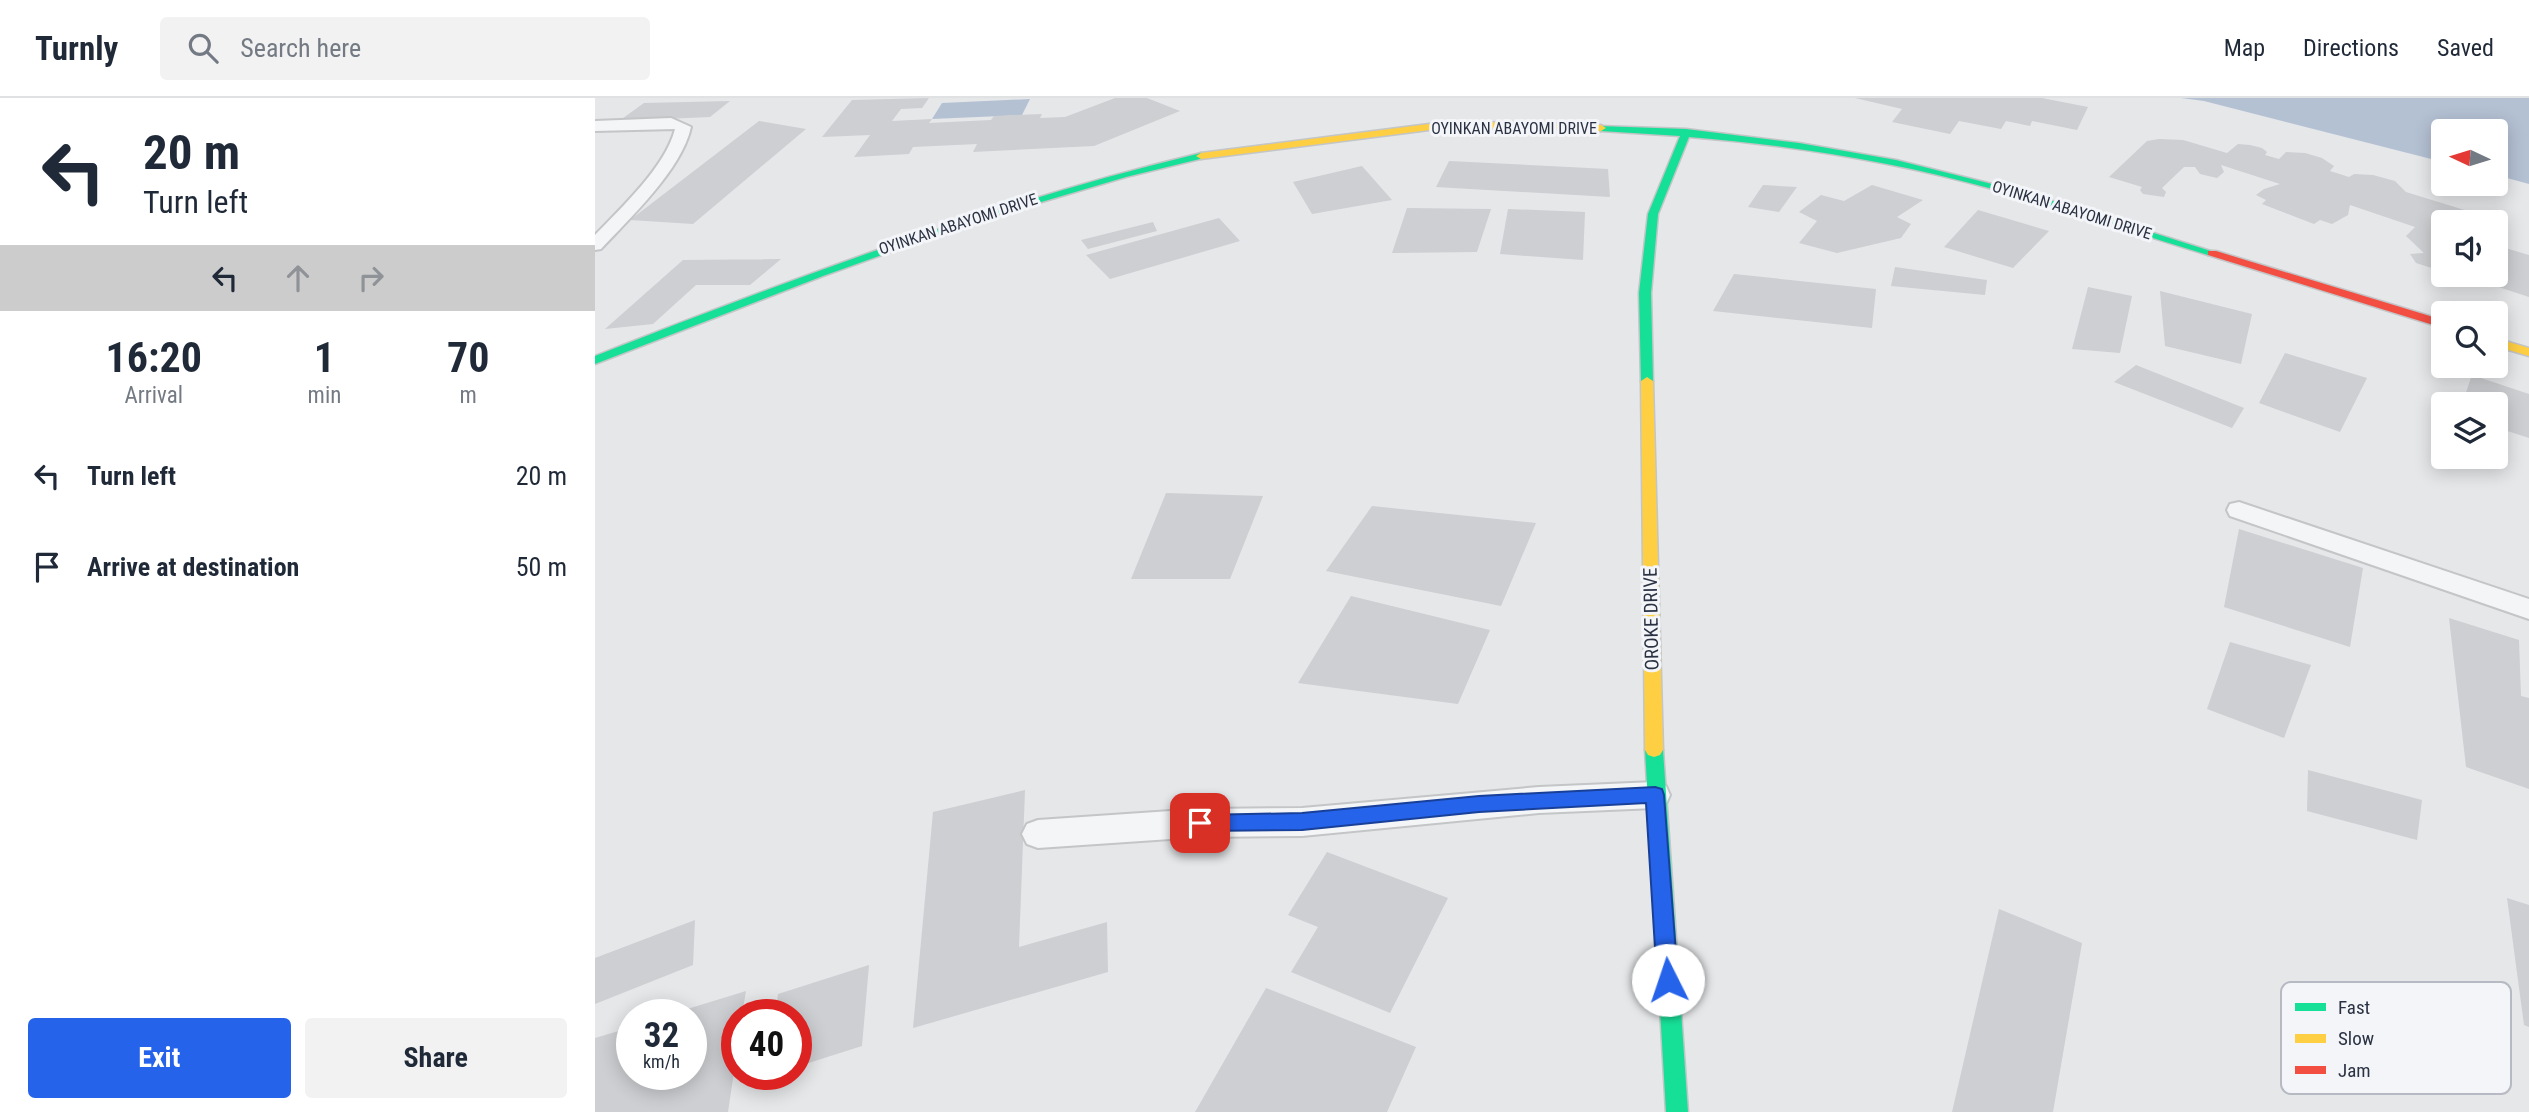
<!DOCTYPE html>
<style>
:root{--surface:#fff;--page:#f2f2f3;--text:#1f2937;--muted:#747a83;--line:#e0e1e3;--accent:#2563eb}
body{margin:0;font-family:"Roboto Condensed",sans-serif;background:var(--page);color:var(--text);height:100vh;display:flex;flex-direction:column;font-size:26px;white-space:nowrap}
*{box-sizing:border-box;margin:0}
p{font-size:23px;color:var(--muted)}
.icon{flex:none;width:38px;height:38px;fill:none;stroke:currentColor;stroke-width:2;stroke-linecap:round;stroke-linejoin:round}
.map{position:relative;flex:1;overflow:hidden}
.details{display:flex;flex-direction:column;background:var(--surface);width:595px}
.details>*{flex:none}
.banner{background:#fff;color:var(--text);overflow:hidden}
.needle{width:46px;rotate:274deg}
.tools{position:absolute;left:1836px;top:21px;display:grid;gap:14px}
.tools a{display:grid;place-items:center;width:77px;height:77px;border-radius:7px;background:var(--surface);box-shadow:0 4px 18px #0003;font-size:35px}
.speed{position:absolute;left:21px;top:901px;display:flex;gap:14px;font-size:35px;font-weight:700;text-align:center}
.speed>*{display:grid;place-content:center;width:91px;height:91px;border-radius:50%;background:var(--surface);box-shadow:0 4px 18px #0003;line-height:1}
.speed small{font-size:18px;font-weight:400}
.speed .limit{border:10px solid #d22;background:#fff;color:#111}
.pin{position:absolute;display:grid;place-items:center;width:60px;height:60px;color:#fff;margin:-30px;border-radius:14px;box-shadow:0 4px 10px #0006}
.me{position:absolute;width:77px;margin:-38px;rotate:356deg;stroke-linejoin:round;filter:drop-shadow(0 0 5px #0008)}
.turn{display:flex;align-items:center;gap:24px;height:147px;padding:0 28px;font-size:32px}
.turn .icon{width:91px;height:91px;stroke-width:2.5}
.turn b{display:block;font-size:49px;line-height:60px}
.lanes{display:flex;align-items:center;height:66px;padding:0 28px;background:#0003;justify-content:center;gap:35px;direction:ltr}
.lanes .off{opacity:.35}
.eta{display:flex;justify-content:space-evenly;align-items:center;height:119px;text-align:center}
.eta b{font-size:42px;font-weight:700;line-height:49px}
.cta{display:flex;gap:14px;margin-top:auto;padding:14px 28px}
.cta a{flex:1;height:80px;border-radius:7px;background:var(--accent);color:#fff;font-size:28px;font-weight:700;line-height:80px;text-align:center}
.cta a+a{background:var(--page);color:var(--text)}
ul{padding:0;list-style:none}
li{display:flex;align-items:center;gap:21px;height:91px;padding:0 28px}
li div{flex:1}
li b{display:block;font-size:26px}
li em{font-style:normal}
header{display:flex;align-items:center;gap:42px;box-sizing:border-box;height:98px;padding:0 35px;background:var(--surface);border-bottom:2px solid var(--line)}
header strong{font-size:33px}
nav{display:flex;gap:38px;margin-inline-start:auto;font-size:24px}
.search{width:490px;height:63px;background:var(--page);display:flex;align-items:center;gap:18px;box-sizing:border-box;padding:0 24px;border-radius:7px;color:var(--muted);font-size:26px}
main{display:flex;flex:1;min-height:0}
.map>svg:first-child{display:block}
</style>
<header>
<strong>Turnly</strong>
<div class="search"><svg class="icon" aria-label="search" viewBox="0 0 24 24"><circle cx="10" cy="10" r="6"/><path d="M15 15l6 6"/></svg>Search here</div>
<nav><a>Map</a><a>Directions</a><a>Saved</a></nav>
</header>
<main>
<section class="details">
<div class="banner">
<div class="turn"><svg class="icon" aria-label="left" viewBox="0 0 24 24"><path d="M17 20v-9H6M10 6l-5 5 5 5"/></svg><div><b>20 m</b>Turn left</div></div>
<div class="lanes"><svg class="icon" aria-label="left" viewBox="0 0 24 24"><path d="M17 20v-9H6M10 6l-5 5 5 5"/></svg><svg class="icon off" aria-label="ahead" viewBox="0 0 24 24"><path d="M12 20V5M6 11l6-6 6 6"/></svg><svg class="icon off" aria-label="right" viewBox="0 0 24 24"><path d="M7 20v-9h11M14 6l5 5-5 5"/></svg></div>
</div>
<div class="eta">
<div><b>16:20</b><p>Arrival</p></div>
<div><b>1</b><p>min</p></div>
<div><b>70</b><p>m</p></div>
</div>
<ul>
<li><svg class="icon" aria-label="left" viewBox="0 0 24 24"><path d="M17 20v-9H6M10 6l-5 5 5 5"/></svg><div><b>Turn left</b></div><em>20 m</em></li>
<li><svg class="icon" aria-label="arrive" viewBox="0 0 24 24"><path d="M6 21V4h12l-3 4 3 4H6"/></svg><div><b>Arrive at destination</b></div><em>50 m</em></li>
</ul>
<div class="cta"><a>Exit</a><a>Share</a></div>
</section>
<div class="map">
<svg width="1934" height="1014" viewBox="0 0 1934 1014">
<rect width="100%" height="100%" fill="#e5e7e9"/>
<path fill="#b4c1d3" d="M1586,0H1934V86L1901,77L1900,33H1848V64L1609,3Z
M435,1L427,17L337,21L347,5Z"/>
<path fill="#cdcfd2" d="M334,0L327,10L306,11L297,23L337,21L334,25L396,22L399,18L447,16L445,20L470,19L520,0H552L585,13L499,48L378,54L382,46L318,49L314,56L259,59L275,37L227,39L257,2Z
M1260,0H1447L1493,9L1482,32L1437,23L1435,28L1411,23L1406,31L1364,23L1355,36L1297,24L1307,11Z
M135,3L115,19L24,23L49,5Z
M164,23L211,31L98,126L35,122Z
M1564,41L1588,42L1632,55L1643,46L1655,47L1667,50L1672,54L1670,57L1684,61L1691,54L1710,55L1727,60L1739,68L1735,73L1754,79L1759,76L1778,77L1800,83L1811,94L1876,114L1867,124H1848V171L1843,172L1821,165L1815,156L1829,155L1811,138L1820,129L1755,107L1753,117L1737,126L1725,122L1719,126L1667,106L1671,102L1661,97L1669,91L1685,86L1626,67L1629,74L1622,80L1605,76L1600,69H1589L1567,90L1571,94L1569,99L1548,96L1545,92L1547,89L1514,79L1552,43Z
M854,63L1013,71L1015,99L841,89Z
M767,68L797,102L717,116L698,84Z
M1168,87L1202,89L1184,114L1153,109Z
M1277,87L1328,102L1302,119L1316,126L1306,140L1242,155L1204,145L1222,123L1204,114L1226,97L1249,103Z
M812,110L896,111L882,154L797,155Z
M913,111L990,114L988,162L905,156Z
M1383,112L1454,133L1418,170L1349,149Z
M624,120L645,143L515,181L491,157Z
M558,124L562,133L493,151L486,142Z
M1900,147L1934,157V199L1873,179L1900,177Z
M186,161L155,187H101L58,226L10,231L88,162Z
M1300,169L1392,182L1390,197L1296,188Z
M1139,176L1281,191L1277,230L1118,213Z
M1493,189L1537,198L1525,255L1477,251Z
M1565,193L1657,216L1646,266L1570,248Z
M1690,255L1772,280L1745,334L1664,305Z
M1541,267L1649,310L1637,330L1519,284Z
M1877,277L1934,296V340L1900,329V306H1867Z
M571,395L668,398L635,481H536Z
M777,408L941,425L906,508L731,473Z
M1644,431L1768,470L1755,549L1629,509Z
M756,498L895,532L863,606L703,585Z
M1854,520L1924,542L1926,598L1934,600V691L1871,669Z
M1635,544L1716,567L1689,640L1612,611Z
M1713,672L1827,702L1822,742L1712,713Z
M430,692L424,849L512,824L513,874L318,930L338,714Z
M732,754L853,800L795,915L696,874L723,829L693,817Z
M1912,800L1934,807V929L1929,927Z
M1404,811L1487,845L1458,1014H1357Z
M100,822L98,867L0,906V860Z
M274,867L267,948L201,969V917H180L183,896Z
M671,890L821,949L792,1014H600Z
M151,893L147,917H142V954L133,1014H0V940L37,929V976H96V917L76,916Z"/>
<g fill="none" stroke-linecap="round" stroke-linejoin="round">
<g stroke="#c3c5c7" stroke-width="4">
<path id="lane" d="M76,20L96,29C87,71 36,119 6,151L0,152V137C26,110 71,68 80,31L0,33V23Z
M1644,404L1934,501V521L1635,418L1632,412L1635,406Z
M1060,684L1071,688L1075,697L1071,706L1060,710L944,715L707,738L605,739L443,750L432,746L427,736L432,726L443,722L605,711L707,710L944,689Z"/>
</g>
<g stroke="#c3c5c7" stroke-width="3">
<path id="fast" d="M1003,28L1091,31L1204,45L1301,62L1429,94L1622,155L1613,157C1540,135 1467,110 1394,90C1296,63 1195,47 1094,39L1063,116L1056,195L1058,283L1052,287L1046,283L1044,195L1053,116L1085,38L1006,33L1003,32Z
M606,55L611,58L609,60L531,79L379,124L228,178L0,266V258C199,180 398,105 606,55Z
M1059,645L1065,647L1068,652L1093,1014H1071L1050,652L1053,647Z"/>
</g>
<g stroke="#c3c5c7" stroke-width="3">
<path id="slow" d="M930,24L1006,27L1011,30L1006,33L930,30L842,31L606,61L601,58L606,55L842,25Z
M1900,240L1934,250V258L1900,248Z
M1052,279L1058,283L1068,652L1065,657L1059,659L1053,657L1050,652L1046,283Z"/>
</g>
<g stroke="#c3c5c7" stroke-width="3">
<path id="jam" d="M1613,153H1621L1848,222V230L1613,157Z"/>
</g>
<use href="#lane" fill="#f4f5f6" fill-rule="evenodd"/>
<use href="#fast" fill="#16e098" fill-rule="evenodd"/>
<use href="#slow" fill="#ffcf43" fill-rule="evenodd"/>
<use href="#jam" fill="#f24e42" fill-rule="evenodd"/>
</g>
<path fill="#2563eb" stroke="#184099" stroke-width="2" d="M1060,689L1067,691L1069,697L1083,882L1080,889L1073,892L1065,889L1062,882L1051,705L884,714L707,732L605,733L599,731L596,725L599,719L605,717L707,715L884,698Z"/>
<g text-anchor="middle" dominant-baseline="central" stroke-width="6" stroke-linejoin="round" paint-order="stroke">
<g font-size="16" fill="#2b3243" stroke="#f3f5f8">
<text x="919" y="30">OYINKAN ABAYOMI DRIVE</text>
<text transform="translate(1477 112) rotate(17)">OYINKAN ABAYOMI DRIVE</text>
<text transform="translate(363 126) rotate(-18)">OYINKAN ABAYOMI DRIVE</text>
</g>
<g font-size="19" fill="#2b3243" stroke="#f3f5f8">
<text transform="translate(1056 521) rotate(-91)">OROKE DRIVE</text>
</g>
</g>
<rect x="1686" y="884" width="230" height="112" rx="10" fill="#f3f5f8" stroke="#b7bac2" stroke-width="2"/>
<rect x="1700" y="905" width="31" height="8" fill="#16e098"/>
<rect x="1700" y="936" width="31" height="9" fill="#ffcf43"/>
<rect x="1700" y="968" width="31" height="8" fill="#f24e42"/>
<g font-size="19" fill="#2b3243">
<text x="1743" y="916">Fast</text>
<text x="1743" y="947">Slow</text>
<text x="1743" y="979">Jam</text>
</g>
</svg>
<div class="tools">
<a><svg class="needle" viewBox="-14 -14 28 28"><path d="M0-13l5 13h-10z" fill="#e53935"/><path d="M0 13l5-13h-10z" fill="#747a83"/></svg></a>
<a><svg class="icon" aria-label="sound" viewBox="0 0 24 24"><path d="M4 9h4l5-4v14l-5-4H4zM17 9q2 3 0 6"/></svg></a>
<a><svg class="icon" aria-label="search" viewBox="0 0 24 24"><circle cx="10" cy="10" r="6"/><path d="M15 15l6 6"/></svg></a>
<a><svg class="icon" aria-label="layers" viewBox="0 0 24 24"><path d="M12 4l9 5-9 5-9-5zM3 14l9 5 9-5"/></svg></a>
</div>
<div class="speed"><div>32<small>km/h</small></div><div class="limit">40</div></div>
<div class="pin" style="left:605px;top:725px;background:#d93025"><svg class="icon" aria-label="arrive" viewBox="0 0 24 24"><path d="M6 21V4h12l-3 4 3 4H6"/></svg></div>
<svg class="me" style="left:1073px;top:882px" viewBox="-20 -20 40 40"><circle r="19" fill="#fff"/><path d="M0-13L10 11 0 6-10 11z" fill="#2563eb"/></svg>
</div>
</main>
